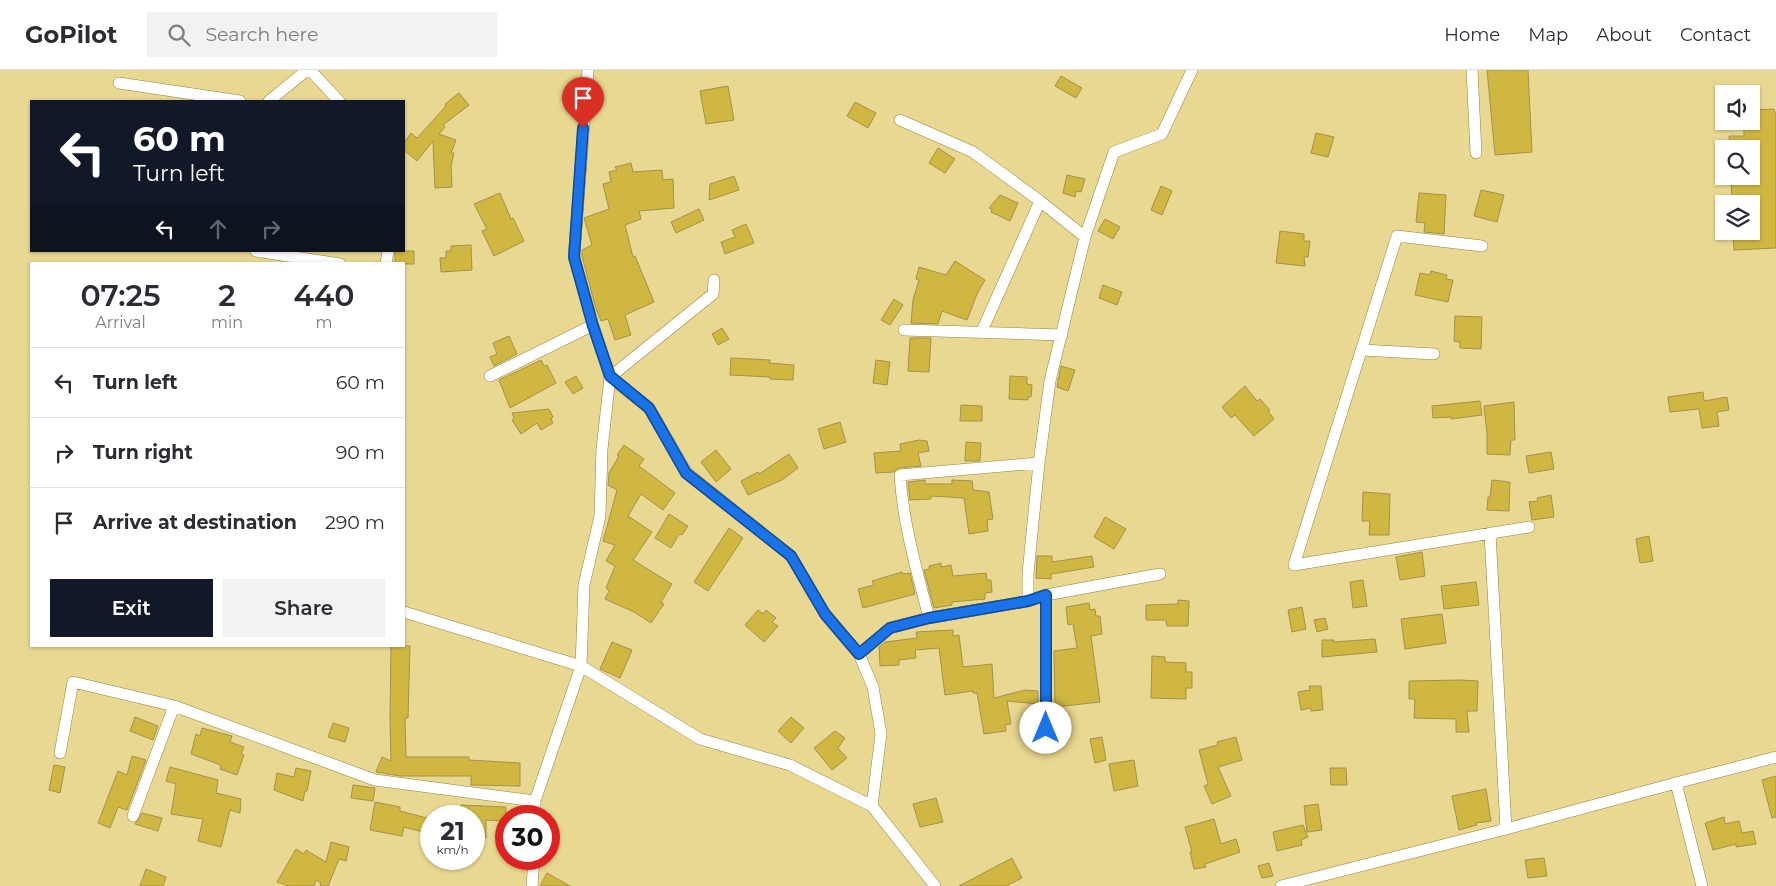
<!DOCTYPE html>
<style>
:root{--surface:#fff;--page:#f2f2f3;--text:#2b2b33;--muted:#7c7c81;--line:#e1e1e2;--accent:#111827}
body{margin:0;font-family:Montserrat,sans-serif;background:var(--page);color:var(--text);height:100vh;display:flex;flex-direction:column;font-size:19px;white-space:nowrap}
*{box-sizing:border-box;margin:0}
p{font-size:16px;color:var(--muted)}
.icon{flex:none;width:28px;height:28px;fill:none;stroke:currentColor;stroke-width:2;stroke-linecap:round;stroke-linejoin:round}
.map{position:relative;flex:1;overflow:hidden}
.side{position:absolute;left:30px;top:192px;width:375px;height:385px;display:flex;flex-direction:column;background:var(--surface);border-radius:0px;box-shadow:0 1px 4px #0004}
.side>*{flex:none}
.hud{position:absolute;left:30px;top:30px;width:375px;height:152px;border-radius:0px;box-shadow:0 1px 4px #0004;background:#111827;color:#fff;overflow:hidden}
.buttons{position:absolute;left:1715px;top:15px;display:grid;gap:10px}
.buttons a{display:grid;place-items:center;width:45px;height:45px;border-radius:0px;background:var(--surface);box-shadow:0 1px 4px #0004;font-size:25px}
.speed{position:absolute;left:420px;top:735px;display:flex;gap:10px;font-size:25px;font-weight:700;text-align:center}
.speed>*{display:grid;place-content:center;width:65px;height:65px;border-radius:50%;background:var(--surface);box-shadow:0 1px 4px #0004;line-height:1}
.speed small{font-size:12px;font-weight:400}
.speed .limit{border:8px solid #d22;background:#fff;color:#111}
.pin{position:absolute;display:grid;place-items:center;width:42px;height:42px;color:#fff;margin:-51px -21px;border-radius:50% 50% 50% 0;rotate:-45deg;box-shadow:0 0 5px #0007}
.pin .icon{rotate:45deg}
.me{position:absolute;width:55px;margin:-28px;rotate:0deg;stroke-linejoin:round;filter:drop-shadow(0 0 4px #0008)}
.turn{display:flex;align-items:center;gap:18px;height:105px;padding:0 20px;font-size:22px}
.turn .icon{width:65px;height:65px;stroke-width:2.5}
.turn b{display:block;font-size:35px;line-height:42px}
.lanes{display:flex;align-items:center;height:48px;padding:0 20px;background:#0003;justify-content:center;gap:25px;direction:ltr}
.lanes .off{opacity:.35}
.eta{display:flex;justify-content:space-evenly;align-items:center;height:85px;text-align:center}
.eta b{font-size:30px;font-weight:600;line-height:35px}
.action{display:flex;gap:10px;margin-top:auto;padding:10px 20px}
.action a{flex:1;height:58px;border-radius:0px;background:var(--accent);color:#fff;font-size:20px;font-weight:600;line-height:58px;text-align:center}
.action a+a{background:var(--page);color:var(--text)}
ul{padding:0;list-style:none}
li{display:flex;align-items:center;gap:15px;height:70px;padding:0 20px;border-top:1px solid var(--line)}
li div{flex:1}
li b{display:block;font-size:19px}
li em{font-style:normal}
header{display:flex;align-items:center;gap:30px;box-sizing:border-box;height:70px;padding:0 25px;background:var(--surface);border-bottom:1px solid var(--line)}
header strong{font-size:24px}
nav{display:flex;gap:28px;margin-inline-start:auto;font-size:18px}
.search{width:350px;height:45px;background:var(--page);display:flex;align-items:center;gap:12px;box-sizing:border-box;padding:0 18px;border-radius:0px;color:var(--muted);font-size:19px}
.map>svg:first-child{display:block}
</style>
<header>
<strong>GoPilot</strong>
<div class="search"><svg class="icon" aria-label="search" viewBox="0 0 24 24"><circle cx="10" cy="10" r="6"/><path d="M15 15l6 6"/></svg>Search here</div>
<nav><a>Home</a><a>Map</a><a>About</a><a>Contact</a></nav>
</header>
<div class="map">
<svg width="1776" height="816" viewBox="0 0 1776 816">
<rect width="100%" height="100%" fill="#e9d891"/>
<path fill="#d0b742" stroke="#a2924c" d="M1487,0H1528L1532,82L1495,85Z
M1061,6L1082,18L1076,28L1055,16Z
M728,16L734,50L706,54L700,21Z
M459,23L469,35L443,55L445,57L439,64L456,70L451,83H454L451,96L452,117L435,118L433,71L417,91L404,80V73L411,63L417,68L446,36L445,34Z
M855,32L876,43L868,58L847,46Z
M1774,39L1775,43H1776V178L1734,180L1733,161H1751V134H1732L1731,106H1751V79H1730L1729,66H1744V55H1752L1751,40Z
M1316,63L1334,67L1328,87L1311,83Z
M938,78L955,89L945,103L929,93Z
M631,93L633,102L662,100L663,110L673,109L674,138L639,141L641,149L625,155L633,187L635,186L654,232L625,245L631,265L615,270L608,249L601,251L596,239L582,186V180L592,175L584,148L609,139L603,114L611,112L609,102L617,100L615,97Z
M1067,105L1085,109L1081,122L1076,121L1075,127L1063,123Z
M734,106L739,120L709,130L710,114Z
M1161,116L1172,121L1162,145L1151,140Z
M1481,120L1504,125L1497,152L1474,146Z
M500,123L511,149L513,148L524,171L494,186L482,161L487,159L474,134Z
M1419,123L1446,125L1444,164L1424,162L1425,153L1416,152Z
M1000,125L1018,133L1010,151L991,142L992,139L989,138Z
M699,139L704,150L676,163L671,152Z
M1105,149L1120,157L1113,169L1098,161Z
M746,154L754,173L725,184L721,172L735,167L732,160Z
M1280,161L1304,164V171H1310L1308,187H1304L1305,196L1276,193Z
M471,175L472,200L441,202L440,188H446V181H451V176Z
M395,181H414V194H395Z
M955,191L985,210L977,224L967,250L942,241L938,254L911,253L913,230L919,210L916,209L919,197L946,205Z
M1431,201L1447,205L1446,209L1453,210L1448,232L1415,225L1420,203L1430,205Z
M1103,215L1122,222L1117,235L1099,228Z
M894,229L903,235L890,255L881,250Z
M1455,246L1482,247L1481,279L1460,278V272L1454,271Z
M722,258L729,269L718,275L712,264Z
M509,266L517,284L494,296L490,287L497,284L493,273Z
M910,268H931L929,302L908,301Z
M731,288L770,290L769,293L794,295L793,310L770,309V307L730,305Z
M541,290L544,296L547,295L556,313L510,338L499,310Z
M876,290L890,292L887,315L873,313Z
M1061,296L1075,300L1068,321L1057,317Z
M576,306L583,318L573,324L565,312Z
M1010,306L1027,307V314L1032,315L1031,327H1028V330L1009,329Z
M1245,316L1257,331L1260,329L1270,340L1268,341L1274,349L1254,366L1235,345L1231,348L1222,337Z
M1703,322L1704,331L1727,327L1729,340L1717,342L1719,356L1702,358L1699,339L1670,342L1668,327Z
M1480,331L1482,345L1451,349V347L1433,348L1432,336Z
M1514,332L1515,370H1511L1510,385L1487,384V364L1484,336Z
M961,335L982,336V351H960Z
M549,339L553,347L551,349L553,353L541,360L537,353L521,364L512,350L514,348L512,343Z
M840,352L846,372L824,379L818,359Z
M919,370L927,371L929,381L918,383L921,396L899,398L893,402L876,403L874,383L901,381L900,374Z
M966,372L981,373L980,391H965Z
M624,375L644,389L639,396L675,423L663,440L641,424L628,446L652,462L633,490L672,514L661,532L664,534L651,553L634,542L605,529L609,521L606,518L615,496L606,491L615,475L603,471L617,420L608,415L609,403L619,386L617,385Z
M716,380L731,399L716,412L701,392Z
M1551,382L1554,399L1529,403L1526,386Z
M789,384L798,398L782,410L748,425L741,411L758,402L759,404Z
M925,410V414H952V410L972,411L973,420L989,422L993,449L987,450L988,461L969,464L964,428L931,426V429L910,430L908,412Z
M1492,410L1510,412L1509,441L1487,440L1488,427H1490Z
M1363,422L1390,424L1389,465H1369L1370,451H1362Z
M1551,425L1554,447L1532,450L1529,432L1538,431L1537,428Z
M669,444L688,456L682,465L679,464L671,478L655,468Z
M1105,447L1126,459L1114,479L1094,467Z
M729,458L743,468L708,521L694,512Z
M1649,466L1653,491L1640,493L1636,469Z
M1422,482L1425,506L1400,510L1396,487Z
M1037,486H1052V492L1092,486L1094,497L1051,504V509L1036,508Z
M941,493V497L951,495L953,506L986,503L987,510H991L992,522L985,523V529L952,532V535L934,538L924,500L930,499L929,496Z
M902,502L903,504L910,503L915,524L863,538L858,519L874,515L872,511Z
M1363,510L1367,536L1353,538L1350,512Z
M1476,512L1479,535L1444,539L1441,516Z
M1178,530L1189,531L1188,556H1167L1166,550H1146V535L1178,534Z
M1089,533L1090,540L1095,539L1096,546H1100L1102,564L1091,566L1100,632L1055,637L1054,581L1077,578L1073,554L1068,555L1066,537Z
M1302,537L1306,559L1292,562L1288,540Z
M758,540L763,544L766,540L776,548L772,552L778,556L764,572L745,555Z
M1442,544L1446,573L1405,579L1401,549Z
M1325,548L1328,559L1317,562L1314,550Z
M953,560V566L959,565L963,597L992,594L994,628L1025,620L1038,621V634L1007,631L1011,654L1005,655L1006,661L984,664L977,623H973V621L945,625L939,578L915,580L916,588L899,590V595L880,596L879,577L885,572L917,568L916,562Z
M1375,569L1377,582L1322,587V570H1334V572Z
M612,572L632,580L620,608L600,599Z
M391,576H410L408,648H405L406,687H469V690L520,693V716L471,715V706H400L376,702L382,687L391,691L390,648Z
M1152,586L1165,587V592L1186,593V602H1192V618H1186V629L1151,628Z
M1461,610L1478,611L1477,641H1467L1469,662H1456V649L1414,648L1415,629H1409V611Z
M1309,616H1321L1323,640L1311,641V638L1301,640L1298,622L1310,620Z
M135,647L158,656L153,670L130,661Z
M791,647L804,658L791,673L778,661Z
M333,653L349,658L345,672L328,667Z
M202,658L232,666L230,672L244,677L241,684L244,685L237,705L220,699L221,695L191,684L196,664L200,666Z
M835,661L845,668L838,678L847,688L832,700L814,678Z
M1102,667L1106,690L1095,693L1090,669Z
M1236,667L1242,690L1218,697L1231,726L1212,734L1204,716L1208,714L1199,680L1218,675L1217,672Z
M132,686L146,690L127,740L118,737L110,758L98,753L118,701L127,705Z
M1134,690L1138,716L1114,721L1109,694Z
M54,695L65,697L60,723L49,720Z
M170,697L218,710L216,723L241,729L240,743L230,740L221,777L198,771L203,749L171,744L176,714L166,711Z
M296,698L311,701L307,721H305L303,731L274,720L277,703L294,707Z
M1330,698H1346L1347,715H1331Z
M1776,706V747L1772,748L1762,710Z
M353,715L375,718L373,731L351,728Z
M1486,719L1491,751L1476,753L1477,755L1459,760L1452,726Z
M936,728L943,752L920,757L913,734Z
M375,732L400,737V741L431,749V764L404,757L402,766L370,760Z
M1318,734L1322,760L1307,762L1304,736Z
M461,735L506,737V751L486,750V768H475L474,746H459Z
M142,743L162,748L158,761L135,754Z
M1724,747L1725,754L1739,751L1742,763L1753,761L1756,774L1736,777V774L1713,780L1705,753Z
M1214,749L1221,774L1236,769L1240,782L1205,794L1206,797L1194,799L1190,782H1192L1185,757Z
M1303,755L1308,767L1301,770L1302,775L1277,781L1273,762Z
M331,772L349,777L346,791L339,789L328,816H320L321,813L316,810L314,816H289L277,812L296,779L304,784L306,780L326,792Z
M1012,788L1022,808L1006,816H959Z
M1544,788L1547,806L1528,808L1525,790Z
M1269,793L1273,806L1262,808L1258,796Z
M146,799L166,807L163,816H140Z
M547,803L570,816H540Z"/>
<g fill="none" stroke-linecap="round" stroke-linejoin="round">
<g stroke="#93833d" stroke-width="12">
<path id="street" d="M310,0L339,31
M1472,0L1476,83
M119,13L240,31
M269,31L307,0
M900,50L973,82L1040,131L1085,167
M1482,176L1397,166L1294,495L1529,457
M256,181L340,194
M386,194L388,181
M714,210L713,224L610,307L649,338L687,403L791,486L825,544L859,584L873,617L881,664L872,736
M904,260L1062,265
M981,263L1040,131
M1362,280L1434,284
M490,306L593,255
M1490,463L1506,759
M1046,525V658
M1028,531V503L1039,393L1050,311L1085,167L1114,82L1162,64L1192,0
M404,542L581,596L700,669L790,695L872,736L935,816
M929,548C917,501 903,454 900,405L1039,393
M859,584L890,558L929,548L1028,531L1046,525L1160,504
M60,683L73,612L174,636L375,710L535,731
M1676,713L1702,816
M133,746L174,636
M535,746V731L581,596L584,515L600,446L602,379L610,307L593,255L574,187L588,0
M532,816L534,789
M1281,816L1506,759L1676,713L1776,687"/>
</g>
<use href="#street" stroke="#fff" stroke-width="11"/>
</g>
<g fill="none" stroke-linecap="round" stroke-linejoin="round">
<g stroke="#114b97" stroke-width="12">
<path id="route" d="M583,58L574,187L593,256L610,306L649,338L686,403L791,486L825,544L859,584L890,558L929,548L1028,531L1046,525V658"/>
</g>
<use href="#route" stroke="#1a73e8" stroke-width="9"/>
</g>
</svg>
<div class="buttons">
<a><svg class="icon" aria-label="sound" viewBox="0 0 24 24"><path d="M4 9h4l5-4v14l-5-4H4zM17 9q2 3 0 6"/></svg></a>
<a><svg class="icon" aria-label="search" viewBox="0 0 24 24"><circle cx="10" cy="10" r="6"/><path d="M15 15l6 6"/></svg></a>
<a><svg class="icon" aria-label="layers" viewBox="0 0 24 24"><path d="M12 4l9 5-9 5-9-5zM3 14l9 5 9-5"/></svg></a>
</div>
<div class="speed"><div>21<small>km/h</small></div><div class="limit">30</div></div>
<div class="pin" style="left:583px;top:58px;background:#d93025"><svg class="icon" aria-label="arrive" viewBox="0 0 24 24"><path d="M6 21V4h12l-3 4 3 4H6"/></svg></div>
<svg class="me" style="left:1046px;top:658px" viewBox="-20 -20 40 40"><circle r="19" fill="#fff"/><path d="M0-13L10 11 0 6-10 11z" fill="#1a73e8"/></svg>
<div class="hud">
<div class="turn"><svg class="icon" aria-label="left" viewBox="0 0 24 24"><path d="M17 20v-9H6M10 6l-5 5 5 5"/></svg><div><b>60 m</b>Turn left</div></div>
<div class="lanes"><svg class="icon" aria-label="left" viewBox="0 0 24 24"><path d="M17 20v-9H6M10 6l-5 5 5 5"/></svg><svg class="icon off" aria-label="ahead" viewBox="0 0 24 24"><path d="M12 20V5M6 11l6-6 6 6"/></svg><svg class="icon off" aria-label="right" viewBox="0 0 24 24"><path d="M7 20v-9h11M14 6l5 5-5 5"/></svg></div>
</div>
<section class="side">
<div class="eta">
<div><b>07:25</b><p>Arrival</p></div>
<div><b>2</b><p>min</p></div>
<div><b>440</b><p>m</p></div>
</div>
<ul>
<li><svg class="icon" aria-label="left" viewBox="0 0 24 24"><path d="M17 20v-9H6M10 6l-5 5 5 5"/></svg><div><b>Turn left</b></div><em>60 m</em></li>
<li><svg class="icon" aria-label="right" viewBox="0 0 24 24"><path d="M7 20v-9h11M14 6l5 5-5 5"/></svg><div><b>Turn right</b></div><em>90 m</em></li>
<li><svg class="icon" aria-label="arrive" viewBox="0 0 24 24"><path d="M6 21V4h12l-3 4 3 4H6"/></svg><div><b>Arrive at destination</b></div><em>290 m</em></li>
</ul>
<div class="action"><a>Exit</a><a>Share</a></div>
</section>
</div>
